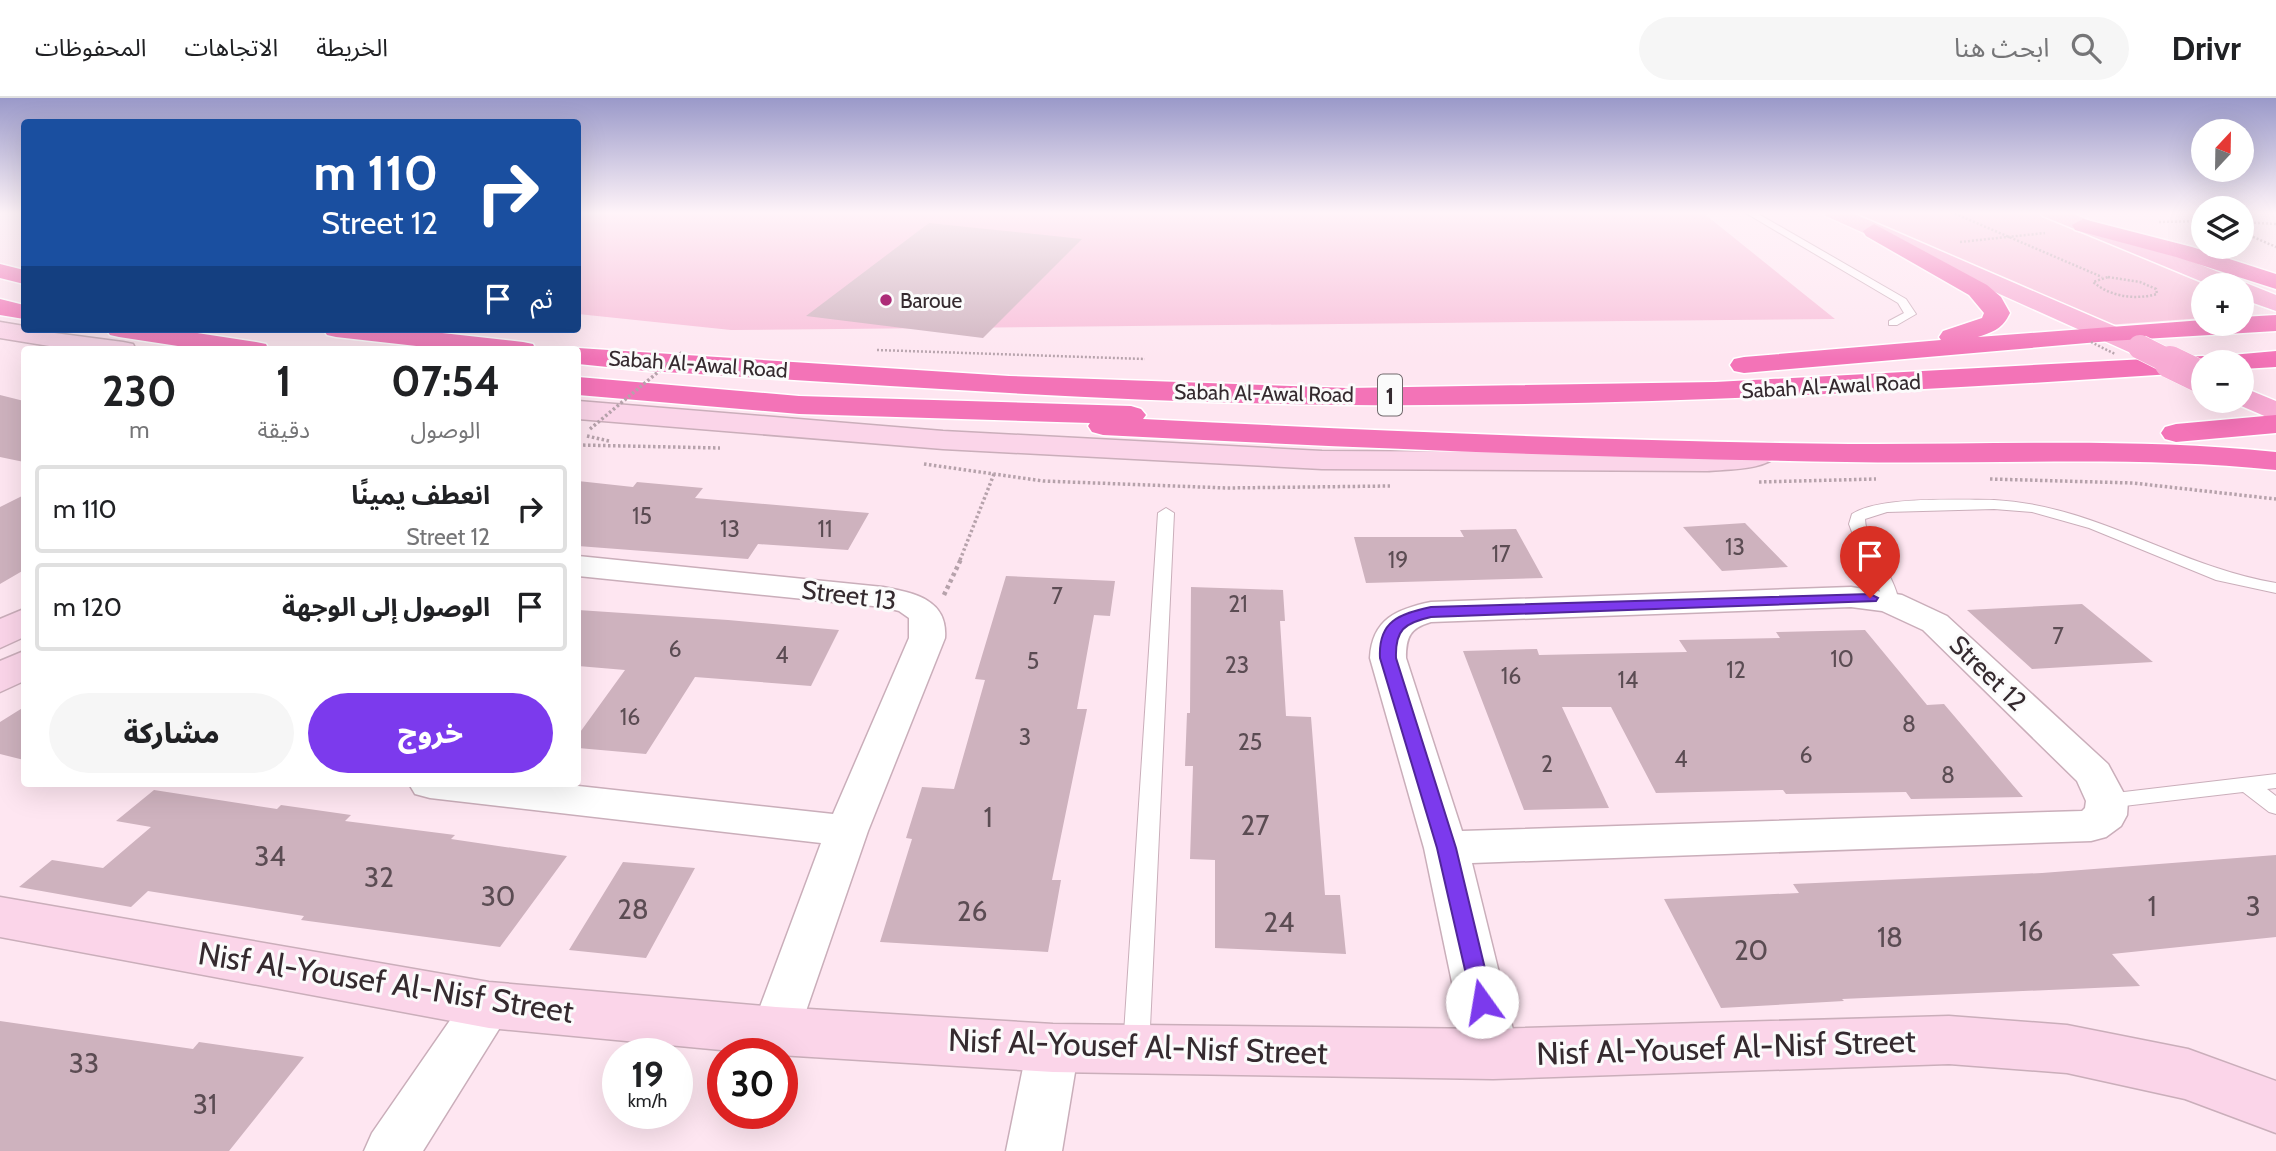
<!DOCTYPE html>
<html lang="ar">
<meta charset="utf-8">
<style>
:root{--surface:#fff;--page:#f6f6f6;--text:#202124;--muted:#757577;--line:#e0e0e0;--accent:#7c3aed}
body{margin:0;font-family:Cabin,"Noto Sans Arabic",sans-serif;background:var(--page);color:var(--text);direction:rtl;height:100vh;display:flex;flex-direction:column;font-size:26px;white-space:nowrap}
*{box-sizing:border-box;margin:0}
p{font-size:23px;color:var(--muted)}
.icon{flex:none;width:38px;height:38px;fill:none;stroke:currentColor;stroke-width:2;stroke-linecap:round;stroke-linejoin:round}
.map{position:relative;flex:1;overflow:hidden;direction:ltr}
.panel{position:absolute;left:21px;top:248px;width:560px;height:441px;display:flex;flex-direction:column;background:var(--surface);border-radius:7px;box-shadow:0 7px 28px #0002;direction:rtl}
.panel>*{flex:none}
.banner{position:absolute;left:21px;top:21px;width:560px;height:214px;border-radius:7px;box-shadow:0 7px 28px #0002;direction:rtl;background:#1a4fa0;color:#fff;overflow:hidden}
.needle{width:46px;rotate:22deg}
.controls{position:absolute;left:2191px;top:21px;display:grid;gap:14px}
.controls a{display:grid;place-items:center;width:63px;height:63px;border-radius:50%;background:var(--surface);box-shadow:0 7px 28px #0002;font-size:35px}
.speed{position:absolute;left:602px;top:940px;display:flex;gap:14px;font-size:35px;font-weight:700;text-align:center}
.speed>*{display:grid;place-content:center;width:91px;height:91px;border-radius:50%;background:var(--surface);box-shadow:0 7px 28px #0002;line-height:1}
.speed small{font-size:18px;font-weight:400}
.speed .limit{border:10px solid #d22;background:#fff;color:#111}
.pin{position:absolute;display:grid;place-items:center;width:60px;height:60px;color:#fff;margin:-72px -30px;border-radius:50% 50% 50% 0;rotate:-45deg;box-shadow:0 0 7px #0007}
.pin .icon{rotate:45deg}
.me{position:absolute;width:77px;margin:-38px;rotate:347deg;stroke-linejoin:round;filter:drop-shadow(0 0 5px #0008)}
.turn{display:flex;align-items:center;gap:24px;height:147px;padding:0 28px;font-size:32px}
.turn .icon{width:91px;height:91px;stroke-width:2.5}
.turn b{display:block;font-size:49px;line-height:60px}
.then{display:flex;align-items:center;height:66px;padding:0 28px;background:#0003;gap:14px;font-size:26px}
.eta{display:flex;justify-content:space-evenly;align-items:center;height:119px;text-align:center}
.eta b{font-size:42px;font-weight:800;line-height:49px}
.primary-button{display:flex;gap:14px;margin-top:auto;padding:14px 28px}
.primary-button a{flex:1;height:80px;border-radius:42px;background:var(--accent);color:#fff;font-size:28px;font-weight:800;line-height:80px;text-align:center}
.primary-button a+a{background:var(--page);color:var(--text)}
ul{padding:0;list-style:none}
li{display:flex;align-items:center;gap:21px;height:88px;margin:0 14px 10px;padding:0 14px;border:4px solid var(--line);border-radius:7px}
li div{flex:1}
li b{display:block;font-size:26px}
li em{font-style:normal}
header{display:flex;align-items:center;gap:42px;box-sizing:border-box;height:98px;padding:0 35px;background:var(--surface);border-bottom:2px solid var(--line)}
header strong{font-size:33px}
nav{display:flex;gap:38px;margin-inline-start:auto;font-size:24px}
.search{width:490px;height:63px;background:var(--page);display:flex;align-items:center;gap:18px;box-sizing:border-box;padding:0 24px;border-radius:38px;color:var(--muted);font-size:26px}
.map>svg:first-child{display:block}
</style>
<header>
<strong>Drivr</strong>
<div class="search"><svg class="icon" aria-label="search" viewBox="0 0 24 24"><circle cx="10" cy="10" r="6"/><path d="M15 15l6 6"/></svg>ابحث هنا</div>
<nav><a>الخريطة</a><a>الاتجاهات</a><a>المحفوظات</a></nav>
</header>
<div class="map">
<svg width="2276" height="1053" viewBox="0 0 2276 1053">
<rect width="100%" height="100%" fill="#fee6f1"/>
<path fill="#f8bed9" d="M578,114H1702L1835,221L731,232L578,216Z
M1849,114H2035L2213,187H2203V220L2106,227Z"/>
<path fill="#ceb2be" d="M929,125L1082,141L983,240L806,218Z
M0,297L24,303V364L0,359Z
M578,383L633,389L637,384L703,390L695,400L869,415L848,452L758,446L748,461L578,448Z
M24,397V472L0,486V409Z
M1745,425L1788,469L1722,473L1683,429Z
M1516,431L1543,480L1366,485L1354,439H1464L1460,432Z
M1006,478L1115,483L1110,518L1094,517L1077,611H1087L1052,782H1061L1048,854L880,844L912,741L906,740L922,689L954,691L985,582L975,581Z
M1191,489L1283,492L1285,523H1280L1286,618L1311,619L1325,797H1340L1346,856L1215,850V762L1190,761L1193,668H1185L1187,615H1190Z
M2082,506L2153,564L2032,571L1967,512Z
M578,512L728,522L839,532L811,588L695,579L646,656L578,650V637L625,572L578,568Z
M1865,532L1927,607L1944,606L2023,699L1911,701L1906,694L1786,696L1783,692L1656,695L1611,609H1562L1609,710L1524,712L1463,553L1537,551L1539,557L1687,554L1679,542L1780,540L1776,534Z
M24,609V662L0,656V624Z
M154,692L277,711L281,707L351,717L345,723L455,737L451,741L567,758L500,849L301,822L304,818L148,793L131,809L19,789L52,762L103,770L151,729L116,723Z
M2276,757V839L2112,856L2140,888L1842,901L1844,903L1721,910L1664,801L1799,795L1793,786L2042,775Z
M623,764L695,770L646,860L569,852Z
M0,923L193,951L199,944L304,959L229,1053H0Z"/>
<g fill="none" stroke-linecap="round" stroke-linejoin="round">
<g stroke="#caaeba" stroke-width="2">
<path id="lane" d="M1744,114H1755L1906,201L1916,216L1897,227H1889V223L1904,215L1898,205Z
M1994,402C2096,407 2178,469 2276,485V495L2216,482L2089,430L2032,414L1994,411L1887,414L1865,421C1866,448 1894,474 1899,504L1896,508H1884L1876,480L1852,434L1849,426L1852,416C1880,398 1959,402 1994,402Z
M1166,410L1174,415L1149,951L1145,959L1136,962L1127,959L1123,951L1158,415Z
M2276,676V690L2267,691L2276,698V716L2269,714L2243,694L2107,710L2100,708L2097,703L2100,698L2107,696Z"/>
</g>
<g stroke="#caaeba" stroke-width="3">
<path id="street" d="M578,458L883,489C914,495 948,501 945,540L868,733L794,948L776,955L758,948L751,933L821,745L430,700L415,696L409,686H560L833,716L909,540V520L899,513L883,509L578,478Z
M1851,489L1902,497L1947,518L2108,666L2128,703L2127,717L2121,728L2106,739L2091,743L1472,765L1519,956L1511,972L1493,978L1475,972L1467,956L1424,750L1370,560C1372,521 1397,511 1431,504ZM1851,509L1882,513L1923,532L2077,683L2086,703L2085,710L2082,713L1462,733L1406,560C1406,539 1410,530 1431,524Z
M489,886L507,892L514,907L423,1053H364L372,1035L471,892Z
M1053,928L1071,934L1079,950L1062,1053H1006L1027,950L1035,934Z"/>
</g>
<g stroke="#caaeba" stroke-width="3">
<path id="secondary" d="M0,224L24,228V231L123,244L133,246L136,252H74L0,240Z
M578,303L943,333L1322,353L1707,355C1726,352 1761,342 1777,346L1782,353C1768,373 1729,371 1707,373L1322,371L943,351L578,321Z
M24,511V539L0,550V521Z
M24,553V583L0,594V563Z
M0,799L489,884L776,909L1053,926L1493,931L1949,918L2067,927L2188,951L2276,983V1035L2185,1001L2067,975L1949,966L1493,981L1053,974L763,956L489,930L0,839Z"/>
</g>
<g stroke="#fff" stroke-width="3">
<path id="primary" d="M1823,114H1850L2149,243L2153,249L2149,255H2131L1826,118Z
M2040,114H2068L2276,197V213L2242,201V187H2210L2043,118Z
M2242,289L2276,303V323L2232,304L2242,303Z"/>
</g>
<g stroke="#fff" stroke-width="3">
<path id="highway" d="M2083,121L2192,149L2276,176V191L2176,159L2075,132L2072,127Z
M1874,126L1987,187L2001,199L2010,215C2002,231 1995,233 1978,239L2203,222V226H2242V219L2276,217V233L2110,243L1744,275L1734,273L1730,267L1734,261L1744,259L1941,242L1939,239L1943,233L1982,220L1984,215L1969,197L1866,138L1863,133Z
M0,166L24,172V186L0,180Z
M0,201L24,207V221L0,217Z
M106,231H171L256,244L266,246L269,252H204L119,239L110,237Z
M323,231H406L523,244L533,246L536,252H452L336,239L327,237Z
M578,250L1009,278L1348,290L1715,284L2203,258L2216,264H2203V274C1919,293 1635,309 1351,307C1116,305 881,287 647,273L578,266V252H569Z
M2276,253V269L2242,271V264H2216L2220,258Z
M578,279L799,298L1131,308L1141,311L1146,317L1143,321C1378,333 1613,343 1849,346C1991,347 2134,339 2276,354V372C2133,357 1989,367 1846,364C1598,360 1351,350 1103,337L1092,334L1088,328L1090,325L799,316L578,297Z
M2276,317V335L2176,344L2165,341L2161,335L2165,329L2176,326Z"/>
</g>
<path stroke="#b6a2ab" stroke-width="2.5" stroke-dasharray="2 2" stroke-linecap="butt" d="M1951,114L2102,179
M2188,114L2203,118
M2159,124L2203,123
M2242,124L2276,126
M2242,134L2276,149
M1960,144L2045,135
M2108,179L2140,184L2156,191L2157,196C2135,202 2111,199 2093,184Z
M877,252L1145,261"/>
<path stroke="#b6a2ab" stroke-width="3.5" stroke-dasharray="2.5 2.5" stroke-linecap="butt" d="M587,338L609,343
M578,347L720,350
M924,366L1043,383L1227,390L1390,388
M1990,381L2133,385L2276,401
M1759,384L1876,381
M960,462L994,376"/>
<path stroke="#b6a2ab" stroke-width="4.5" stroke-dasharray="3.5 3.5" stroke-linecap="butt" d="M944,497L961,461"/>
<use href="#lane" fill="#fff" fill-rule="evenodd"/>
<use href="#street" fill="#fff" fill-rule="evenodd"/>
<use href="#secondary" fill="#fbd5e9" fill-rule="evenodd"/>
<use href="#primary" fill="#f8abd4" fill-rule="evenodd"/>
<use href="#highway" fill="#f373b7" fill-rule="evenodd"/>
<g stroke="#fff" stroke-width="25" stroke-linecap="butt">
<path id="primary-bridge-far1" d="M2140,249L2174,266"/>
</g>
<g stroke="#fff" stroke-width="33" stroke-linecap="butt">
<path id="primary-bridge" d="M2170,264L2203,280"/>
</g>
<path stroke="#b6a2ab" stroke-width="2.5" stroke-dasharray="2 2" stroke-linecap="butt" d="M2091,244L2115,256
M668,266L683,253"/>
<path stroke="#b6a2ab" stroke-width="3.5" stroke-dasharray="2.5 2.5" stroke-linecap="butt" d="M590,331L670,264"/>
<use href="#primary-bridge-far1" stroke="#f8abd4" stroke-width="24"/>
<use href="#primary-bridge" stroke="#f8abd4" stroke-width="32"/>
</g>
<linearGradient id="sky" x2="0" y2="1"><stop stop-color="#9a99c9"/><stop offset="0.44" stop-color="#fff4f9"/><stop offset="1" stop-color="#fff4f9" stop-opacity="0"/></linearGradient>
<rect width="2276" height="261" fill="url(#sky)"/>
<path fill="#7c3aed" stroke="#51269a" stroke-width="2" d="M1870,496L1878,500L1876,503L1431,519C1404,525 1395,532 1396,560L1456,750L1493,904L1490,911L1482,914L1474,911L1437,750L1380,560C1378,523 1399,516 1431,509Z"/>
<circle fill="#ad2c78" stroke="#fbfbfb" stroke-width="2.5" cx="886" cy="202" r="7"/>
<g text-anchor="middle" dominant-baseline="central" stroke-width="6" stroke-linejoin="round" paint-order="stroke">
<g font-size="21" fill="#352a2f" stroke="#fbfbfb" text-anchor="start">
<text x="900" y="202">Baroue</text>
</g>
<g font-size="21" fill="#352a2f" stroke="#fbfbfb">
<text transform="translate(698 266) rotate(4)">Sabah Al-Awal Road</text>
<text transform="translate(1831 288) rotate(-3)">Sabah Al-Awal Road</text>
<text transform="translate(1264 295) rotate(1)">Sabah Al-Awal Road</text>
</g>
<g font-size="23" fill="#5b4c53">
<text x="642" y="418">15</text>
<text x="730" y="431">13</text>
<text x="825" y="431">11</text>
<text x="1735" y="449">13</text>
<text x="1501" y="456">17</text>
<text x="1398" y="462">19</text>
<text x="1057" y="498">7</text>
<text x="1238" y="506">21</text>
<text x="2058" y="538">7</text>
<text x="675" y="551">6</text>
<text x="782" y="557">4</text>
<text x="1842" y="561">10</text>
<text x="1033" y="563">5</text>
<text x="1237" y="567">23</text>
<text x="1736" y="572">12</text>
<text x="1511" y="578">16</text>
<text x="1628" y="582">14</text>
<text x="630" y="619">16</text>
<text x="1909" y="626">8</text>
<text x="1025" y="639">3</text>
<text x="1250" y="644">25</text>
<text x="1806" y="657">6</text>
<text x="1681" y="661">4</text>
<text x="1547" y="666">2</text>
<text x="1948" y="677">8</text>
</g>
<rect fill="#fbfbfb" stroke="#70696c" stroke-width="2" x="1378" y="276.5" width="24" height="41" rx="5"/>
<g font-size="24" font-weight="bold" fill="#352a2f">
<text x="1390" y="297">1</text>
</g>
<g font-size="26" fill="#352a2f" stroke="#fbfbfb">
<text transform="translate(849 497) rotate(7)">Street 13</text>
<text transform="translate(1988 575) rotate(44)">Street 12</text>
</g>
<g font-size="28" fill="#5b4c53">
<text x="988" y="719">1</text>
<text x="1255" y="727">27</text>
<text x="270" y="758">34</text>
<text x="379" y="779">32</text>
<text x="498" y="798">30</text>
<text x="2152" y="808">1</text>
<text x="2253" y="808">3</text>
<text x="633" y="811">28</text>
<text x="972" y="813">26</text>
<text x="1279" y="824">24</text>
<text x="2031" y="833">16</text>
<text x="1890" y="839">18</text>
<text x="1751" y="852">20</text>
<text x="84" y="965">33</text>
<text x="205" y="1006">31</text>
</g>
<g font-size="32" fill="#352a2f" stroke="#fbfbfb">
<text transform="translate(386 884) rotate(9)">Nisf Al-Yousef Al-Nisf Street</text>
<text transform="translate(1138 948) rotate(2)">Nisf Al-Yousef Al-Nisf Street</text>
<text transform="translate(1726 949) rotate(-2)">Nisf Al-Yousef Al-Nisf Street</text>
</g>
</g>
</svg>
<div class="controls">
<a><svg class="needle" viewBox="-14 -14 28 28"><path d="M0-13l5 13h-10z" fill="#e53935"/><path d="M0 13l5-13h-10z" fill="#757577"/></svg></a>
<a><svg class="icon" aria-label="layers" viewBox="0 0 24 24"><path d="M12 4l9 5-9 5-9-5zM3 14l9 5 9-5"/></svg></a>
<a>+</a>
<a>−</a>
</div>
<div class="speed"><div>19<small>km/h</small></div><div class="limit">30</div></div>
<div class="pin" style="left:1870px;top:500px;background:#d93025"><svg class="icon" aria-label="arrive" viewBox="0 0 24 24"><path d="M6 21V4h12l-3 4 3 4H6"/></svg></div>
<svg class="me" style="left:1482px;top:904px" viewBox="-20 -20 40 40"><circle r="19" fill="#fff"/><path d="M0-13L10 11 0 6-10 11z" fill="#7c3aed"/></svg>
<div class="banner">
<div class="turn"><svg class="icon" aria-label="right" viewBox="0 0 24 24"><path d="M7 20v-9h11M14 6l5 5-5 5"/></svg><div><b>110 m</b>Street 12</div></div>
<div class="then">ثم<svg class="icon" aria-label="arrive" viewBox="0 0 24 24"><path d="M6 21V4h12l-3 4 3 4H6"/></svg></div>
</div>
<section class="panel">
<div class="eta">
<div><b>07:54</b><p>الوصول</p></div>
<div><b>1</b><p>دقيقة</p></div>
<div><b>230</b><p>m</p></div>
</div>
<ul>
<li><svg class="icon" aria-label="right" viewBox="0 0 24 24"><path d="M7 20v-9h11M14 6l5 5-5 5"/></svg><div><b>انعطف يمينًا</b><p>Street 12</p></div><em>110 m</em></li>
<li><svg class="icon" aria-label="arrive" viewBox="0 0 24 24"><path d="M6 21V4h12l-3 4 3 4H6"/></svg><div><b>الوصول إلى الوجهة</b></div><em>120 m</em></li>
</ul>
<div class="primary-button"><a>خروج</a><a>مشاركة</a></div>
</section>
</div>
